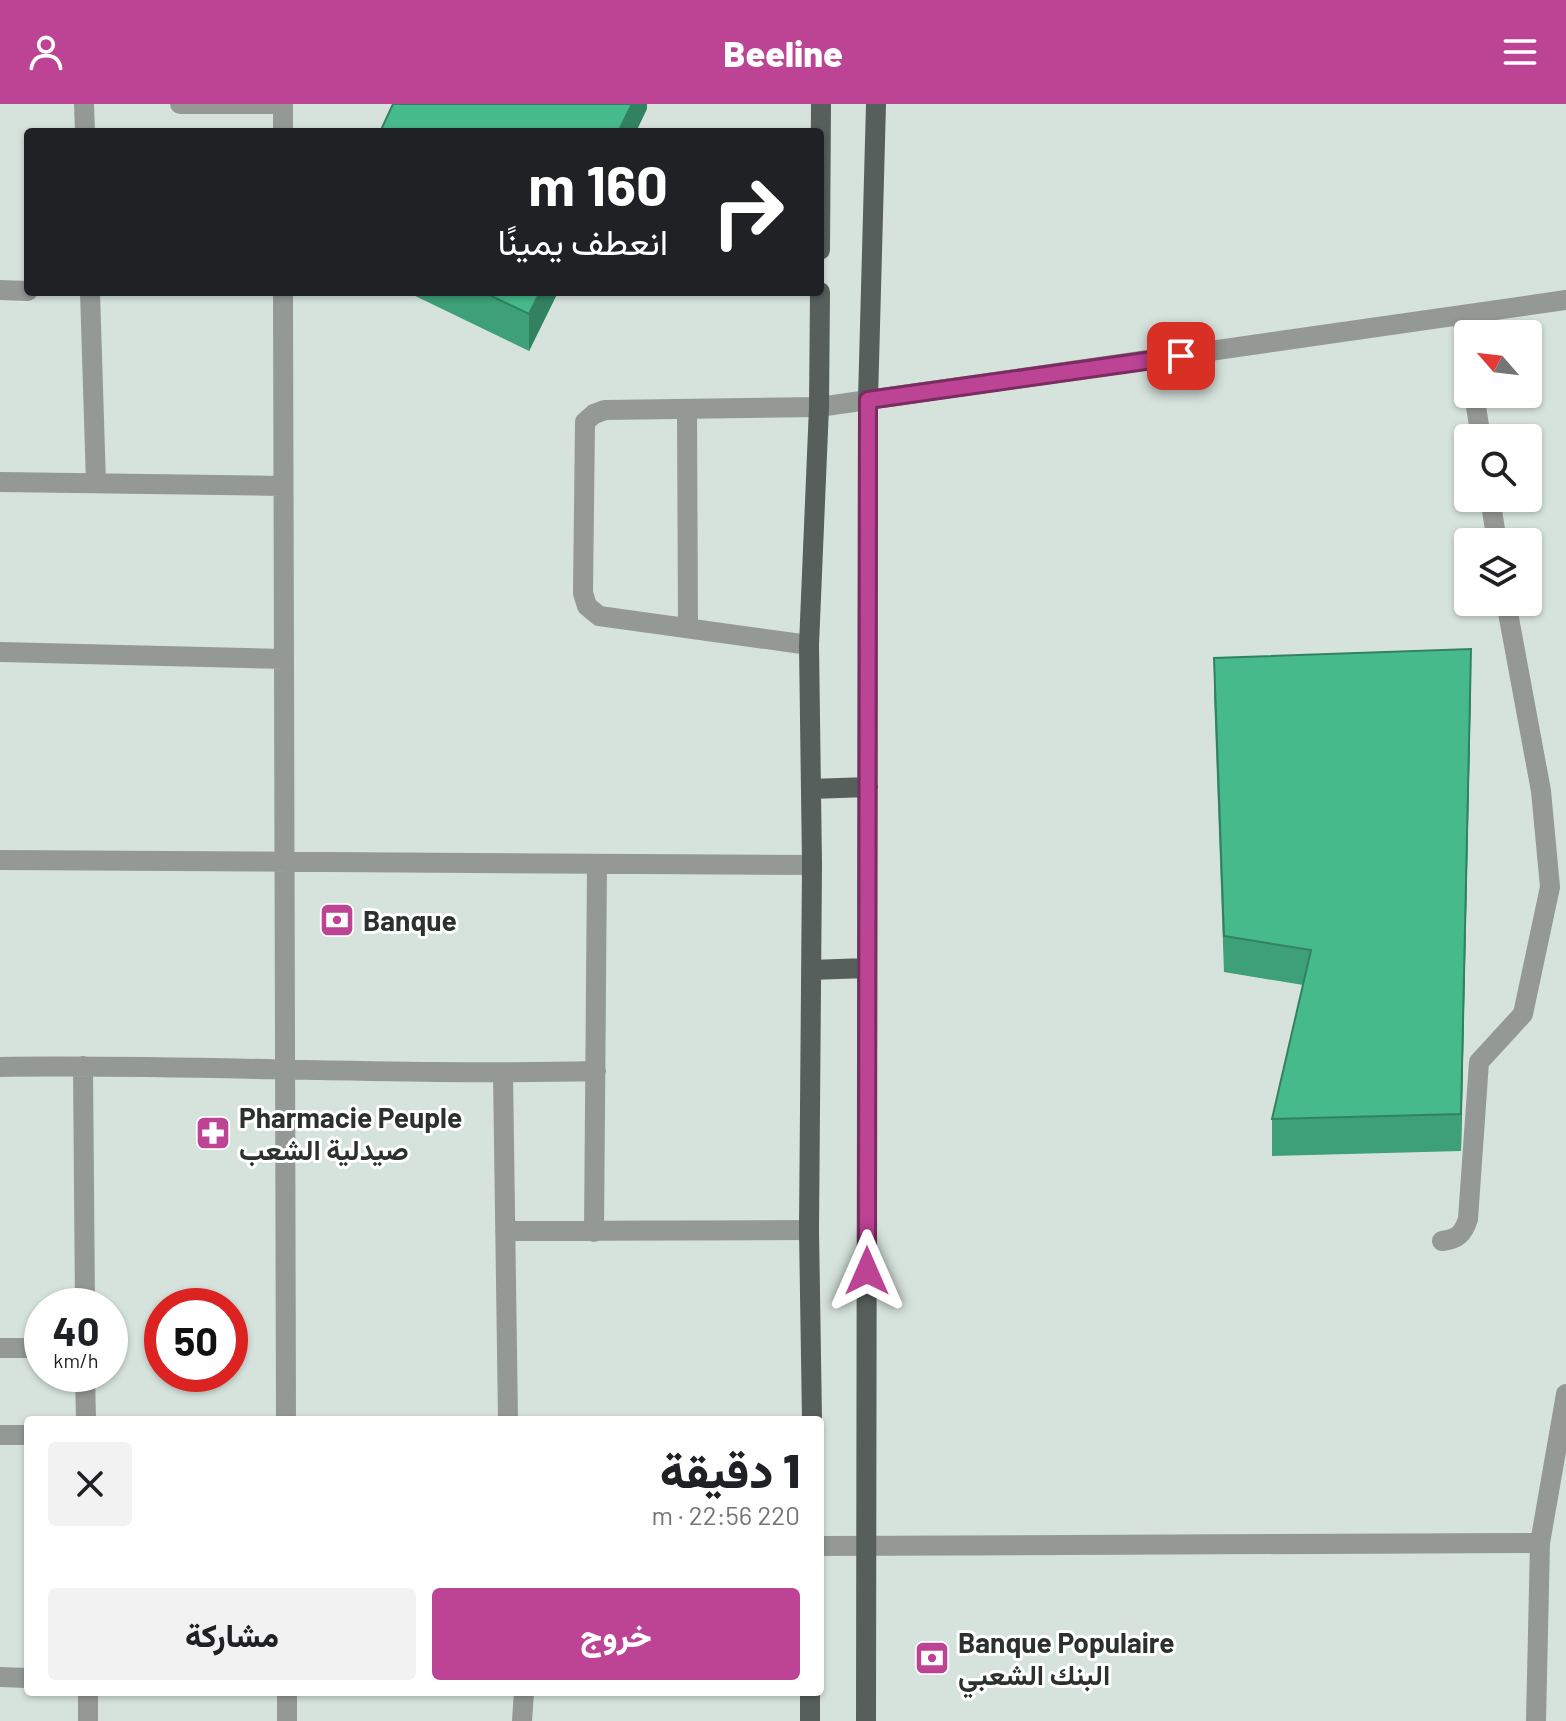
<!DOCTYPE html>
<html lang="ar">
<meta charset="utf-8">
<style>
:root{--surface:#fff;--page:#f2f2f2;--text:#202124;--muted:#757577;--accent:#bd4395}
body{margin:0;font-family:Barlow,Vazirmatn,sans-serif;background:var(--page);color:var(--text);direction:rtl;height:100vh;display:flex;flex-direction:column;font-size:30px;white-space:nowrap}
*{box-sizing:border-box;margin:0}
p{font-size:26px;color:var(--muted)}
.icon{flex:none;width:44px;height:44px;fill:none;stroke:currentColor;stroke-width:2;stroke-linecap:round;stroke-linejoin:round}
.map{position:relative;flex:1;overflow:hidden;direction:ltr}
.drawer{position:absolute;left:24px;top:1312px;width:800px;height:280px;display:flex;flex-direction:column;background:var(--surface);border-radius:8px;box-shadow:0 2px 6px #0004;direction:rtl}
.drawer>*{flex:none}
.guide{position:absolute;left:24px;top:24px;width:800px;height:168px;border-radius:8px;box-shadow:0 2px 6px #0004;direction:rtl;background:#202124;color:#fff;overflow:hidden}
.needle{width:52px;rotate:298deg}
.buttons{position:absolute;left:1454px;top:216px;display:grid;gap:16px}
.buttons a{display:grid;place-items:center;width:88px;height:88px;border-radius:8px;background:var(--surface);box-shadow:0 2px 6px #0004;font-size:40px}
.speed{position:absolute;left:24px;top:1184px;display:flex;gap:16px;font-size:40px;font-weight:700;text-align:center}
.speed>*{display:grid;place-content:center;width:104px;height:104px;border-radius:50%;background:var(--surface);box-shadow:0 2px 6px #0004;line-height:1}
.speed small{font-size:20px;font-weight:400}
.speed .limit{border:12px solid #d22;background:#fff;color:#111}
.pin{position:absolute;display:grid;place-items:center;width:68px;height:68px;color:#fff;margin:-34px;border-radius:16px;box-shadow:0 4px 12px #0006}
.me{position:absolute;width:88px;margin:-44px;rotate:0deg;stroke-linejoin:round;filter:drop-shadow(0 0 6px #0008)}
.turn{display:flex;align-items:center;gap:28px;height:168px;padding:0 24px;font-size:36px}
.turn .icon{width:104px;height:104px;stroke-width:2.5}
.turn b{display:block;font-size:56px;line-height:68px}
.round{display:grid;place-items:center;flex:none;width:84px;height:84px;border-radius:8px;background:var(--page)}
.summary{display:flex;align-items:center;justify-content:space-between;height:136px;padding:0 24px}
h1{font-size:48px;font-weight:800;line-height:60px}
.cta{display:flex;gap:16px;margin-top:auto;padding:16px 24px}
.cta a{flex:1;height:92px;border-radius:8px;background:var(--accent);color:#fff;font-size:32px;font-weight:800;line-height:92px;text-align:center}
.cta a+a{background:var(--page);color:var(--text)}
header{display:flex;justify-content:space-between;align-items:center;height:104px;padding:0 24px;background:var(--accent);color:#fff;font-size:36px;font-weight:800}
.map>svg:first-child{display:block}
</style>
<header><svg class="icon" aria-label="menu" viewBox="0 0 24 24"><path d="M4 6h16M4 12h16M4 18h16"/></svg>Beeline<svg class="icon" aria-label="person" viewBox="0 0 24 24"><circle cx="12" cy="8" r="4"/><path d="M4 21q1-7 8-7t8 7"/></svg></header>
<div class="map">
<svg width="1566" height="1617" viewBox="0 0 1566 1617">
<rect width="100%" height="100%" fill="#d6e3dc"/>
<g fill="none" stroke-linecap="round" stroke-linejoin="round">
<path stroke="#949996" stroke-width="20" d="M84,0L85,28
M180,0H283
M283,0V28
M0,186L28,187
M90,188L96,379
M283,188L286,1316
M1462,212L1468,249
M1474,290L1481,334
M687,305L688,524
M0,378L283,382
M1490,394L1497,438
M809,541L599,512L587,502L583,489L585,318L594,310L605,306L819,303L1566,196
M0,548L284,555
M0,756L812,761
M83,962L85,1202
M0,963C199,960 397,972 596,967
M503,969L508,1316
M505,1127L809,1126
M594,1128L597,760
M1442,1137C1458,1135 1463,1130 1468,1115L1479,958L1523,910L1550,783L1541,687L1506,498
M0,1244H42
M85,1270L86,1316
M0,1331H28
M820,1442L1540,1439
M0,1573L28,1574
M88,1588V1617
M287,1588V1617
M522,1617L524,1588
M1536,1617L1540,1439L1566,1290"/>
<path stroke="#565f5b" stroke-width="20" d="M820,146L821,0
M811,685L868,683
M811,866L866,864
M812,1316L809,1126L812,761L809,541L819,303L820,188
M810,1617V1588
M866,1617L868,296L876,0"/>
</g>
<path fill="#3da078" d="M407,188H558L529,247Z
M1214,554L1471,582L1461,1047L1272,1052V1015L1303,881L1224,868L1214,591Z"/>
<path fill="#328261" d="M632,0H647V5L636,28H618Z
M540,188H558L529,247V210Z
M1471,545V582L1461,1047V1010Z"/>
<path fill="#47ba8b" stroke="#328261" stroke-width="2" d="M393,0H632L618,28H380Z
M483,188H540L529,210Z
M1471,545L1461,1010L1272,1015L1311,846L1224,832L1214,554Z"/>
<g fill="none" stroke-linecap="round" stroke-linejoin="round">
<g stroke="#7b2c61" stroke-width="20">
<path id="route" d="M867,1167L868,296L1181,252"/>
</g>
<use href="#route" stroke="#bd4395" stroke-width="14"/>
</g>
<defs>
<g id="bank-square" transform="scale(1.8)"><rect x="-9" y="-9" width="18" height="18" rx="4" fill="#bd4395" stroke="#fff"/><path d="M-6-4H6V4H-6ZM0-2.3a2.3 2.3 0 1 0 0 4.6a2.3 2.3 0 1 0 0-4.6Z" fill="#fff"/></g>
<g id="pharmacy-square" transform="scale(1.8)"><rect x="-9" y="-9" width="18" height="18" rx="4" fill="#bd4395" stroke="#fff"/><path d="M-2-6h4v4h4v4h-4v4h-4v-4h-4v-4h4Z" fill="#fff"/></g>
</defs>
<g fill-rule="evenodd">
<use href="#bank-square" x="337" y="816"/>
<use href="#pharmacy-square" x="213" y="1029"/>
<use href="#bank-square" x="932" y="1554"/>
</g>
<g text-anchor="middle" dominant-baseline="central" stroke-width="6" stroke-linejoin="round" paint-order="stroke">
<g font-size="28" font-weight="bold" fill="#2c312f" stroke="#fff" text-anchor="start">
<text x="363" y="816">Banque</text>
<text x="239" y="1013">Pharmacie Peuple<tspan x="239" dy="32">صيدلية الشعب</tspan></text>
<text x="958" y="1538">Banque Populaire<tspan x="958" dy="32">البنك الشعبي</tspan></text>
</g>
</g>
</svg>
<div class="buttons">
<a><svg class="needle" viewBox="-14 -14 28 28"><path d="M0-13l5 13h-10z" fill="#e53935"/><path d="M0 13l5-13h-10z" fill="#757577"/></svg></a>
<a><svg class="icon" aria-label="search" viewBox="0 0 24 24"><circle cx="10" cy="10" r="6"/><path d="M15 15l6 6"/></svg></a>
<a><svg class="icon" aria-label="layers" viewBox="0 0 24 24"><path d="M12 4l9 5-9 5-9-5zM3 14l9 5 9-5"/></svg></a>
</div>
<div class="speed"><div>40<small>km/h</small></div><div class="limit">50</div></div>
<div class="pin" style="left:1181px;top:252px;background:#d93025"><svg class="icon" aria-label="arrive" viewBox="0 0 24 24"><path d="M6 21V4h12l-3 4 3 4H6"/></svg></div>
<svg class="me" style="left:867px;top:1167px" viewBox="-20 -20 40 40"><path d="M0-17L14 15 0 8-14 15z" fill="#bd4395" stroke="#fff" stroke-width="4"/></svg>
<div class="guide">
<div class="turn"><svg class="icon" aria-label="right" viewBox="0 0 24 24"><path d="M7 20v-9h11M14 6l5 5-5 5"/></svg><div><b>160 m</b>انعطف يمينًا</div></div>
</div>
<section class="drawer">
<div class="summary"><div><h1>1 دقيقة</h1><p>220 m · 22:56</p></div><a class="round"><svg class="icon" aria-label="close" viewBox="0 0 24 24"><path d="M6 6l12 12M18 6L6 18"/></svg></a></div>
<div class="cta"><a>خروج</a><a>مشاركة</a></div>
</section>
</div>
